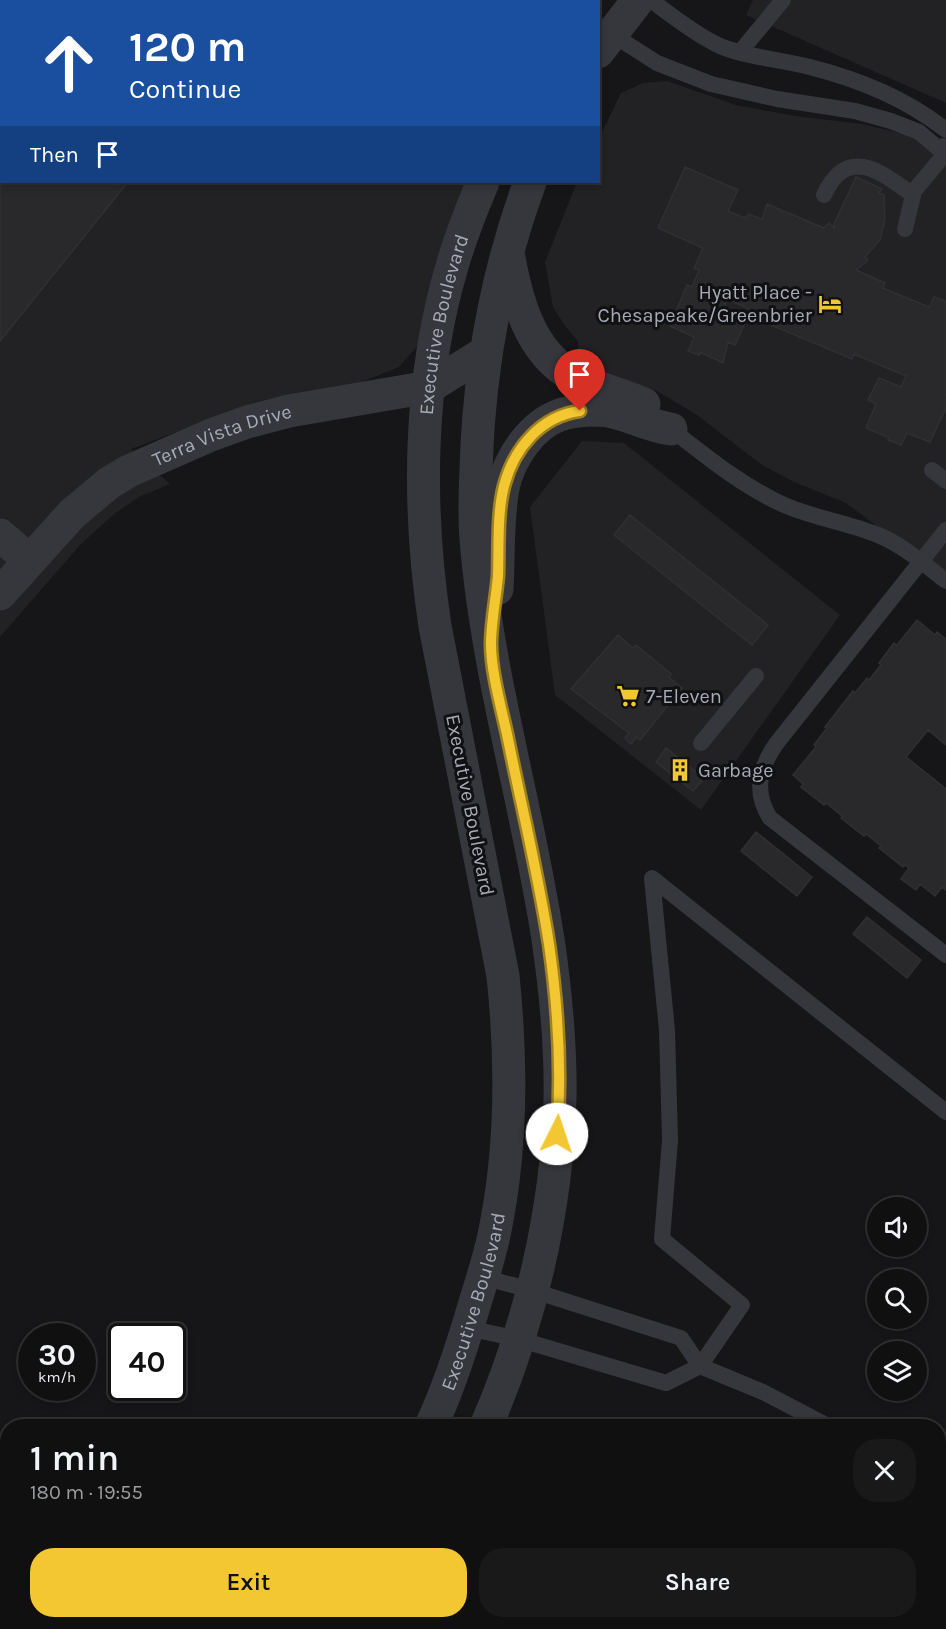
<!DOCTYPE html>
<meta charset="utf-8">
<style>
:root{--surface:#101011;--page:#19191a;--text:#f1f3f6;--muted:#9c9d9f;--line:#303031;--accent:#f3c732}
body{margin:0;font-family:Karla,sans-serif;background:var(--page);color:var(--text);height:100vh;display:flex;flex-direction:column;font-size:22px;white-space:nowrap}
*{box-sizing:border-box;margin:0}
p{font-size:20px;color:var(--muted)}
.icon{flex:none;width:33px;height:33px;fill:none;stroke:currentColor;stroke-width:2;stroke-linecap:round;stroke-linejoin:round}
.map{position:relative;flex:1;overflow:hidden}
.panel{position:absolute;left:0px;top:1419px;width:946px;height:210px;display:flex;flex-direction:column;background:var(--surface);border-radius:24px 24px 0 0;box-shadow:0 3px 9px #0003,0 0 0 2px var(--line)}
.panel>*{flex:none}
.top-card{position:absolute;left:0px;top:0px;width:600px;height:183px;box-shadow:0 3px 9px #0003,0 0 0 2px var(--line);background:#1a4fa0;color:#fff;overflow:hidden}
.fabs{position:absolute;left:867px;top:1197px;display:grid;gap:12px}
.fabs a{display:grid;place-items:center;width:60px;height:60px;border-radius:50%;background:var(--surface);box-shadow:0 3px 9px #0003,0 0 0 2px var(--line);font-size:30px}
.speed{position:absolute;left:18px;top:1323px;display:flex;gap:12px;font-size:30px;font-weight:700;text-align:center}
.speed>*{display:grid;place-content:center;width:78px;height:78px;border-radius:50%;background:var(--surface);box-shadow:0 3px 9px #0003,0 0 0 2px var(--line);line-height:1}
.speed small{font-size:15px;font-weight:400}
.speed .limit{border:3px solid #111;border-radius:9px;background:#fff;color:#111}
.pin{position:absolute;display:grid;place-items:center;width:51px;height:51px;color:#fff;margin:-62px -26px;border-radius:50% 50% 50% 0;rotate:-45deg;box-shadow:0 0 6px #0007}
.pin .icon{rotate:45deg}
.me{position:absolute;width:66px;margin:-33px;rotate:4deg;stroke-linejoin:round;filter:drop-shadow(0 0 4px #0008)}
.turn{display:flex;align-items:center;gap:21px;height:126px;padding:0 30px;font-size:27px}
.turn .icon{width:78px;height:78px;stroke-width:2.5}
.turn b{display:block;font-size:42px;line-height:51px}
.then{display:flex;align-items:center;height:57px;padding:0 30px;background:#0003;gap:12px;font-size:22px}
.round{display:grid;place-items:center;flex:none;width:63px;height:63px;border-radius:24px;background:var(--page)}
.head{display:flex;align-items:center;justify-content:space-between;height:102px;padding:0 30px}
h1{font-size:36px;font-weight:600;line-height:45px}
.cta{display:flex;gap:12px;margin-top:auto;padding:12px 30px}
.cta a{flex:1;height:69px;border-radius:24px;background:var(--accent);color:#111;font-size:24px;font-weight:600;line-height:69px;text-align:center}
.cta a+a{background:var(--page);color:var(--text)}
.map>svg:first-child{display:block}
</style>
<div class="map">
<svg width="946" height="1629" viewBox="0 0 946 1629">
<rect width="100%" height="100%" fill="#161517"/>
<path fill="#222124" d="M0,0H564L2,2V182H468L420,343L399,367L359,383L259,401L131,449L170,484L139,497L114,514L80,545L0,637Z
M753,0H946V103L746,15Z
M667,81L736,105L795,116L862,124L913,136L946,159V578L846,503L794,482L762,465L697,415L657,391L628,381L576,368L578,341L565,326L553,307L545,262L577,182H598L599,138L621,93L643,83Z
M582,441L624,443L840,615L701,810L555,695L530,507Z"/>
<path fill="#2b333b" d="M525,1622H660L667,1629H526Z"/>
<path fill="#29282b" stroke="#302f33" stroke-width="1.5" d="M0,0H273L2,2V182H128L0,341Z
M685,167L738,190L728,211L742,217L746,218L748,214L762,219L767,204L824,228L829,223L834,228V224L856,177L882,189L879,193L884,195L885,220L880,240L865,257L868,260L856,270L885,283L883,288L929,307L934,297L946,301V392L944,398L946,399V408L930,442L907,433L901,445L888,440L890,438L866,428L876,404L868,400L879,378L901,387L906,376L854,354L852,359L759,320L764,311L755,312L727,299L723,311L746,321L735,345L728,342L723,363L700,352L699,355L688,351L694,337L670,326L687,285L692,287L699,270L694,268L703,248L658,228Z
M630,515L768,625L752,645L614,535Z
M917,620L935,635L937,632L946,639V745L928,730L906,757L946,789V890L942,887L935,896L920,884L916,890L901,879L909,868L905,865L903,867L879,848L881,846L866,834L864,836L841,818L842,816L826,803L824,805L801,787L803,784L793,775L816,747L814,745L827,728L825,727L853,691L855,693L867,678L869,680L881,665L879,663L894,643L897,645Z
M618,635L633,648L636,645L671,674L669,677L682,688L640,740L636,737L631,744L625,738L629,733L571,689Z
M666,748L704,778L693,791L656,762Z
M756,832L812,877L797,896L741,851Z
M867,917L921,960L907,978L853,934Z
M697,1418L714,1426H692Z
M939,1544L946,1547V1607L939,1621Z
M774,1622H939L935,1629H792Z"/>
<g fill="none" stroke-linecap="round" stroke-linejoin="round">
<path stroke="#36373c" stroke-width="16" d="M651,0C669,14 700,37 720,46C749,58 780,59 810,67C860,80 905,98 946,130
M607,31L657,63L711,84L777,99L855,111L891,121L919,132L946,155
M740,52L783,0
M824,195C847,145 880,171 913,195
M905,229L914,191L945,154L943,146
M671,429C707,457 741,485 782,504C812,518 847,522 878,535C903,545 925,565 946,581
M932,470L946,481
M946,530L776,744C760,767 753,792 770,818L946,955
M701,743L756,676
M482,1277L531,1290L681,1338L700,1366L763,1392L828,1426
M468,1328L518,1339L666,1383L700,1366L742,1305L662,1239L670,1140L667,1030L652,878L946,1112
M939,1489L946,1495"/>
<g stroke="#36373c" stroke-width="33">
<path d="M0,535L29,560"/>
<path id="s1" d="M0,594L72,514L109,483L129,471L211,435L247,422L289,411L429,387L486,352"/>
</g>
<g stroke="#36373c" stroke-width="33">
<path d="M583,2L584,0"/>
<path d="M598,52L638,0"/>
<path d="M509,258C518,307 533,360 583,381C603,390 624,395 644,404"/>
<path d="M497,589C499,557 497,519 503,488C509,459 531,425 560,415C573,410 588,410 601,410C625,412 647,426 671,429"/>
<path id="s2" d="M431,1426C449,1388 462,1347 474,1306C481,1283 489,1259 494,1235C512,1150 512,1062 503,976L435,626C417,507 418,379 453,263C461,236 472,208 483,182"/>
<path d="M486,1426C530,1326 557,1209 560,1099C561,1048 556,996 549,946C529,810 487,677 476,539C474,515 475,492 476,468C479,370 496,274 530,182"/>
<path d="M296,1629L303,1622"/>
<path d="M363,1629L369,1622"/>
</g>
</g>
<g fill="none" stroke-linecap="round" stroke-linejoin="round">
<g stroke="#9e8120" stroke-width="15">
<path id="route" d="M557,1134C562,1071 558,1007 549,944C538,873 521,804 507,734C501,707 491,671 491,644C491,623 496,598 498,576C499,548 497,513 504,486C514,448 541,416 580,411"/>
</g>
<use href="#route" stroke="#f3c732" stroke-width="10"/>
</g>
<defs>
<g id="hotel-bare" transform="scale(1.8)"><path d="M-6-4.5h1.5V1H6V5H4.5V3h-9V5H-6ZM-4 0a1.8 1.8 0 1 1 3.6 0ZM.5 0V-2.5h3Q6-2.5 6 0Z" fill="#f3c732" stroke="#111012" stroke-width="2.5" paint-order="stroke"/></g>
<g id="supermarket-bare" transform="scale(1.8)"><path d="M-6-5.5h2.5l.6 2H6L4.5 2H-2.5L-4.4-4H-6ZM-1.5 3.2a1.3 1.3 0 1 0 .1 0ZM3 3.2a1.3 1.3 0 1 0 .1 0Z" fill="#f3c732" stroke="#111012" stroke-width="2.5" paint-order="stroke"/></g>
<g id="building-bare" transform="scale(1.8)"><path d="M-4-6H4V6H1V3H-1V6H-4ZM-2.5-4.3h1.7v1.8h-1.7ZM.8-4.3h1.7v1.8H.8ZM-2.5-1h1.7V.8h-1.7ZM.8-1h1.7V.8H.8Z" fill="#f3c732" stroke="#111012" stroke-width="2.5" paint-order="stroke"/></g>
</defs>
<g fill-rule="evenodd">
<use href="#hotel-bare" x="830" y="304"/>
<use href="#supermarket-bare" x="628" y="696"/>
<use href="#building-bare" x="680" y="770"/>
</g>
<g text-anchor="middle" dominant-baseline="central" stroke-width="6" stroke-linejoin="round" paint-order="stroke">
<g font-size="20" fill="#a7abb8" stroke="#111012" text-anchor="start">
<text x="812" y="292" text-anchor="end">Hyatt Place -<tspan x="812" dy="23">Chesapeake/Greenbrier</tspan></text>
<text x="646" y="696">7-Eleven</text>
<text x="698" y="770">Garbage</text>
</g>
<g font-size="20" fill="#a7abb8" stroke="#111012">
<text stroke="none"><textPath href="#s2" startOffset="1122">Executive Boulevard</textPath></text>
<text stroke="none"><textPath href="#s1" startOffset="279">Terra Vista Drive</textPath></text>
<text transform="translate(470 805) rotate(79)">Executive Boulevard</text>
<text stroke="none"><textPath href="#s2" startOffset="132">Executive Boulevard</textPath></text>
</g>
</g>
</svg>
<div class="fabs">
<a><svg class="icon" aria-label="sound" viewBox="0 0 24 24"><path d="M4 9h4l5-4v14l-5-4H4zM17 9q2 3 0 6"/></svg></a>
<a><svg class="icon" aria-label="search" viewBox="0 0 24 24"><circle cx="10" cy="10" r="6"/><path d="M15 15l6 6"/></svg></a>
<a><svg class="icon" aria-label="layers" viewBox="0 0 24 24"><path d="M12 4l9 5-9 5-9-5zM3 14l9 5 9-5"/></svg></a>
</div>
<div class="speed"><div>30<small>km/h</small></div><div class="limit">40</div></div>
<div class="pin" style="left:580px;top:411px;background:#d93025"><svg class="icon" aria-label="arrive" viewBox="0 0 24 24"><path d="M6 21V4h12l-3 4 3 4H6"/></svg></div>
<svg class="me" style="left:557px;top:1134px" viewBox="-20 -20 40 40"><circle r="19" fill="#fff"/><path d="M0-13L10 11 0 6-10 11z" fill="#f3c732"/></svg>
<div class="top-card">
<div class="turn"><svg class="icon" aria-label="ahead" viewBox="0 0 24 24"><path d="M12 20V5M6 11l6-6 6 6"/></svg><div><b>120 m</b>Continue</div></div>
<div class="then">Then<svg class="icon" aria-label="arrive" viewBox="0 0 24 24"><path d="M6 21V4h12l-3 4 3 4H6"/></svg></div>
</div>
<section class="panel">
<div class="head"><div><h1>1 min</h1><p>180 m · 19:55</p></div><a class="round"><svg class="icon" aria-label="close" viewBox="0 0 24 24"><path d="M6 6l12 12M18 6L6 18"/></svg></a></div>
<div class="cta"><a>Exit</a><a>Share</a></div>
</section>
</div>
